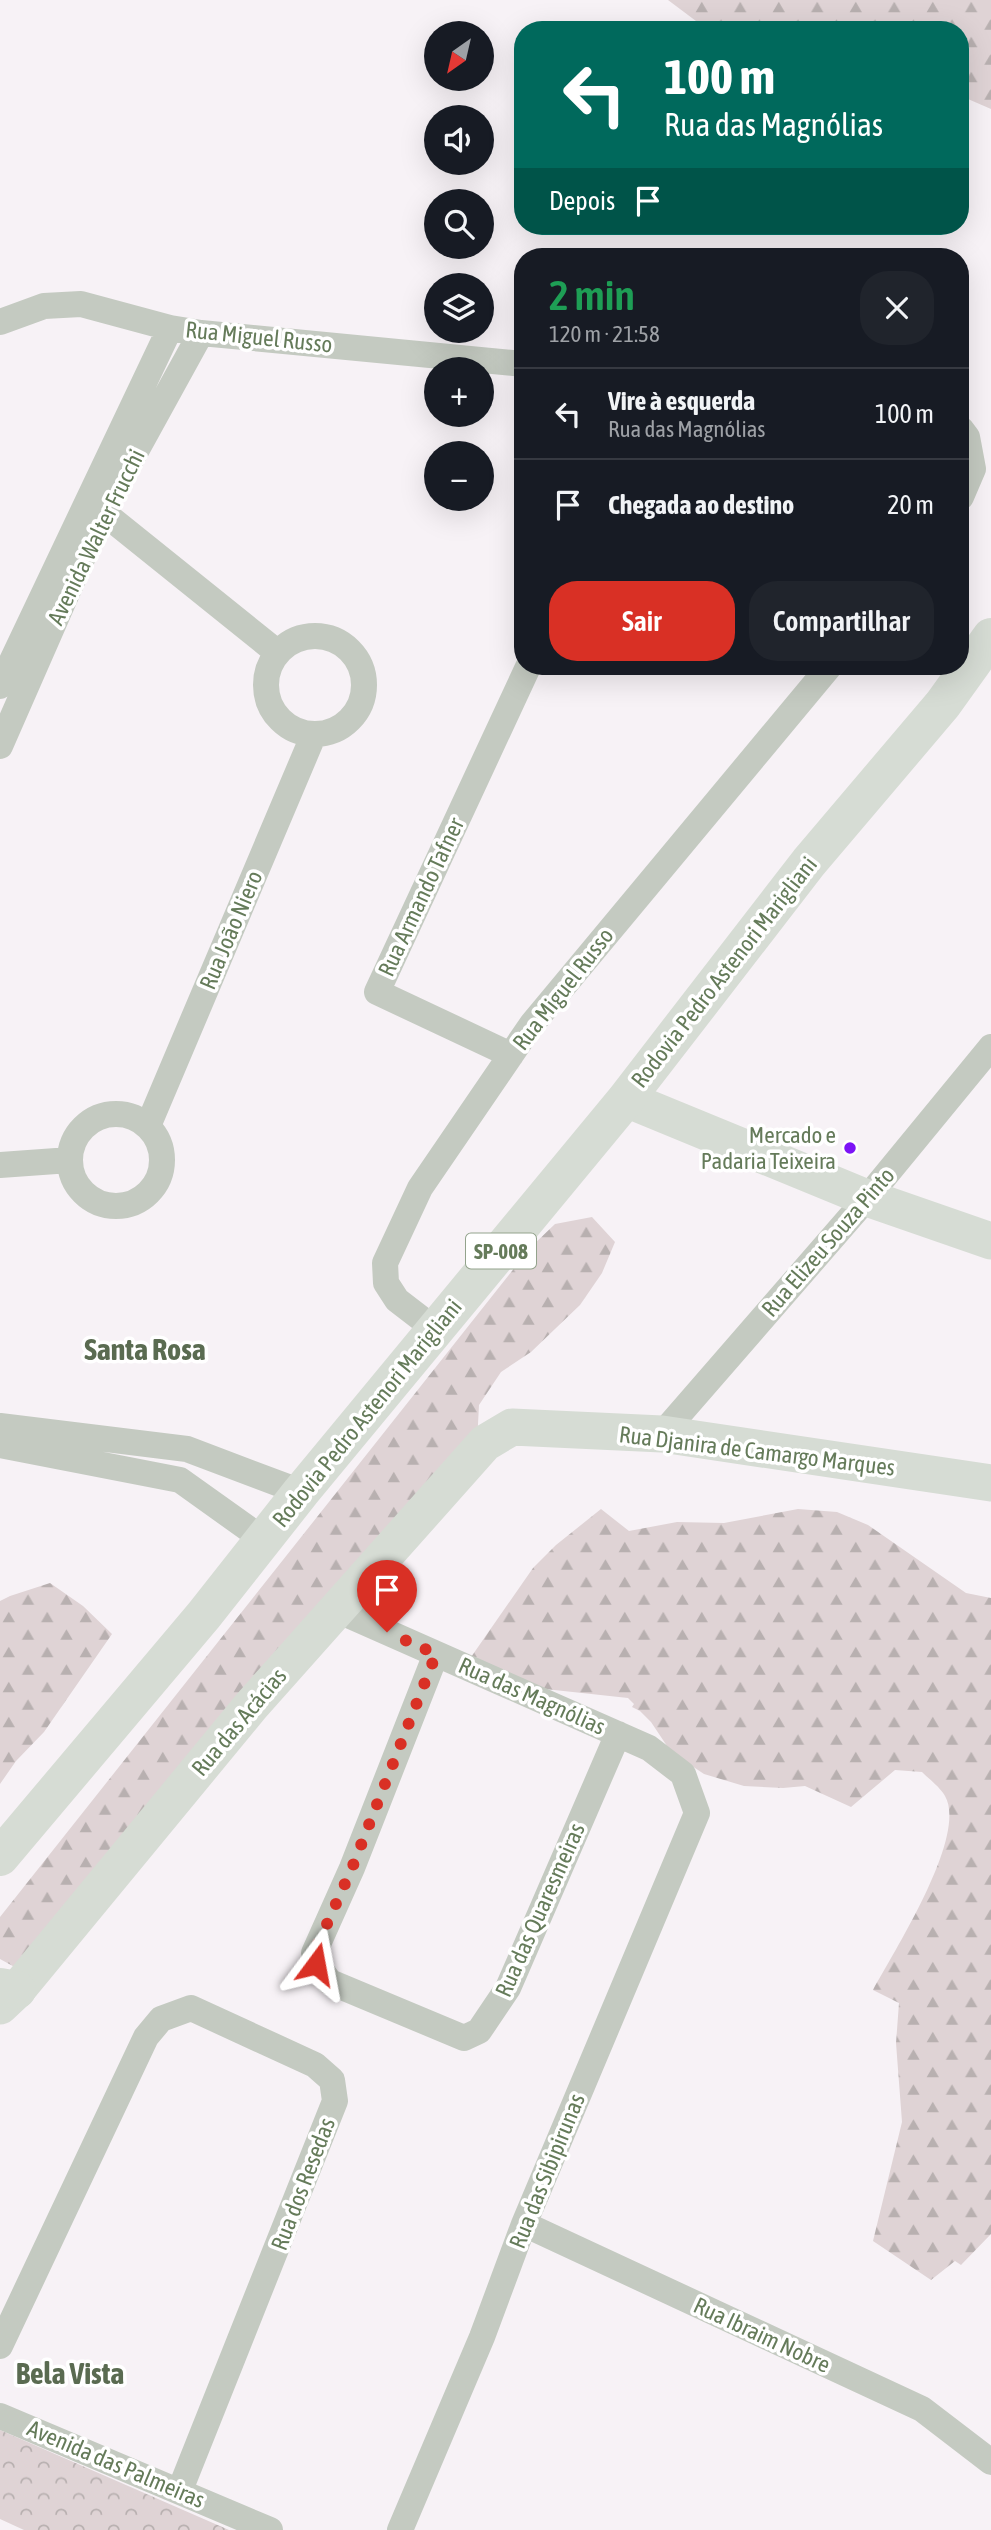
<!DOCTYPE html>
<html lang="pt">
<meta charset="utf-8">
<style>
:root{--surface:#171b24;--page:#20242c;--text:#f1f3f6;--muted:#9ea1a6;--line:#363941;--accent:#d93025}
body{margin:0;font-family:"Asap Condensed",sans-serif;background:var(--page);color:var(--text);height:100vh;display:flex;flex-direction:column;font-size:26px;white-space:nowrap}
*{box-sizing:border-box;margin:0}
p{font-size:23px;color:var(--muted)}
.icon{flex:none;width:38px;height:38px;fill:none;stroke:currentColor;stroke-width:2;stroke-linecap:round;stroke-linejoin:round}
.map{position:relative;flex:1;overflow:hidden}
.details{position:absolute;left:514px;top:248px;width:455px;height:427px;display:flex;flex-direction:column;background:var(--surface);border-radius:28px;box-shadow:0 7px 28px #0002}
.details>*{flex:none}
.top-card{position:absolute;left:514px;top:21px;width:455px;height:214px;border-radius:28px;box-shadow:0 7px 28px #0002;background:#00695c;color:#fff;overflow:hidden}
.needle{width:46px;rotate:214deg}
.controls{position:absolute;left:424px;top:21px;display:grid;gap:14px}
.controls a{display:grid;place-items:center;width:70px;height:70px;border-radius:50%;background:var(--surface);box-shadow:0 7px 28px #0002;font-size:35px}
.pin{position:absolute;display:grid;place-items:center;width:60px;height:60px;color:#fff;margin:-72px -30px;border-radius:50% 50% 50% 0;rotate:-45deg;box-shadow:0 0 7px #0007}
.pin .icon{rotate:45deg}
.me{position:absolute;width:77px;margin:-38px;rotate:13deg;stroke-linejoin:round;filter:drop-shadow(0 0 5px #0008)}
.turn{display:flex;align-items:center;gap:24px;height:147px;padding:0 35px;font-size:32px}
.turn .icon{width:91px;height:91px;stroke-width:2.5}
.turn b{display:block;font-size:49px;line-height:60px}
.then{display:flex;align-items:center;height:66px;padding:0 35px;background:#0003;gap:14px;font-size:26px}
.round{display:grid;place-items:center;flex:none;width:74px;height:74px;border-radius:28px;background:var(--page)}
.overview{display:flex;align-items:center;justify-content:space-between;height:119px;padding:0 35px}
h1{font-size:42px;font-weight:600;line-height:52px;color:#1e9e55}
.button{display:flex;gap:14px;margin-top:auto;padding:14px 35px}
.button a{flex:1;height:80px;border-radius:28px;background:var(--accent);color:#fff;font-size:28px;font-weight:600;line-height:80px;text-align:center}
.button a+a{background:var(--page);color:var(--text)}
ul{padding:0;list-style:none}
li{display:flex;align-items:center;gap:21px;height:91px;padding:0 35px;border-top:2px solid var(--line)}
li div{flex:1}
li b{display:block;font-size:26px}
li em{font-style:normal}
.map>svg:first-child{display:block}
</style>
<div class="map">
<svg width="991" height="2530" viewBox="0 0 991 2530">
<defs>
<pattern id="forest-firs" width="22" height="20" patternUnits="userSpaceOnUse" patternTransform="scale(1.75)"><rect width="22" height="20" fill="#dfd3d5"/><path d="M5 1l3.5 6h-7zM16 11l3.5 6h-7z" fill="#b8b0b0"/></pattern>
<pattern id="park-crowns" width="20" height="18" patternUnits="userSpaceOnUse" patternTransform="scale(1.75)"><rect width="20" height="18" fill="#dfd3d5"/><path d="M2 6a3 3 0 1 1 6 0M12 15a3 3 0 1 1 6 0" fill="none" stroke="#b8b0b0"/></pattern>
</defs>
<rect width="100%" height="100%" fill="#f7f2f6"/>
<path fill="url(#forest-firs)" d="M668,0H991V109L961,96V30H708Z
M592,1217L615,1242L602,1273L580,1305L531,1352L501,1372L479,1405L477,1443L20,1970L0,1959V1917L531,1247L555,1224Z
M601,1509L629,1531L677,1522L724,1523L798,1509L837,1512L868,1525L966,1593L991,1598V2234L961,2265L955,2261L931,2280L873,2241L902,2122L896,2043L899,2003L873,1990C894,1951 968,1836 945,1796C940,1787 929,1779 922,1772L895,1770L851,1807L805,1786L783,1788L744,1786L704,1774L671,1752L651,1722L640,1711L632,1707L634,1704L628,1698L545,1689L469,1660L533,1568L556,1545Z
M50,1583L83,1606L112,1634L44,1732L16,1761L0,1784V1601L10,1596Z"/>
<path fill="url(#park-crowns)" d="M0,2430L229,2530H24L0,2519Z"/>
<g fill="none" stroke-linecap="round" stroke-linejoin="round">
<path stroke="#c4cac1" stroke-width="26" d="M0,322L44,306L81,304L170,328L201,333L523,364
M961,429L967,437L973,469L961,497
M89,501L278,653
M266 685a49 49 0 1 1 98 0a49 49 0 1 1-98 0Z
M0,686L170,328
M0,746L103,511L201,333
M511,1055L377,992L528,667
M70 1160a46 46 0 1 1 92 0a46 46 0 1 1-92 0Z
M148,1126L314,734
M0,1165L70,1160
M436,1330L397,1300L386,1283L385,1263L420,1188L532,1024L829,667
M0,1426L187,1449L301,1492
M662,1434L867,1198L991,1047
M0,1445L180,1480L264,1540
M337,1610L649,1748L683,1774L697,1813L524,2224L482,2337L400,2530
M436,1654L352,1868L314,1953L316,1964L330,1982L464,2038L479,2031L508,1988L618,1734
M524,2224L922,2409L991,2462
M0,2346L146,2037L161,2019L191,2008L315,2065L332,2080L335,2101L180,2490
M0,2416L270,2530"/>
<path stroke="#d6dcd4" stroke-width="37" d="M626,1099L867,1198L991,1241
M0,2006L17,1990L251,1706L485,1443L512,1427L662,1434L991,1483"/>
<path stroke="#d6dcd4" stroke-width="38" d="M0,1857L204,1615L301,1492L626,1099L809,862L943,704L991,637
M0,1987L17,1990"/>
</g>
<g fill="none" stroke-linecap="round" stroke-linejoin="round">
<path stroke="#d93025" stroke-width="12" stroke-dasharray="0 21.6" d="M316,1964L314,1953L352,1868L436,1654L387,1632"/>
</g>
<circle fill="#7c13f6" stroke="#fff" stroke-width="2.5" cx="850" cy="1148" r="7"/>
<g text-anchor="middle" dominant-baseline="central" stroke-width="7" stroke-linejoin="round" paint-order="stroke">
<rect fill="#fff" stroke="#93a38c" stroke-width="2" x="466" y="1233.5" width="70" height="35" rx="5"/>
<g font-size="21" font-weight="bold" fill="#657b5a">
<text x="501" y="1251">SP-008</text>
</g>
<g font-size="23" fill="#657b5a" stroke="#fff">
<text transform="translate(259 337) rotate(6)">Rua Miguel Russo</text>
<text transform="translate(96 537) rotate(-64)">Avenida Walter Frucchi</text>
<text transform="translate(421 897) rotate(-65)">Rua Armando Tafner</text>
<text transform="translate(231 930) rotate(-67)">Rua João Niero</text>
<text transform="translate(724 972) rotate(-52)">Rodovia Pedro Astenori Marigliani</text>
<text transform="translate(563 989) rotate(-52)">Rua Miguel Russo</text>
<text transform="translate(828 1242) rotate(-49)">Rua Elizeu Souza Pinto</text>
<text transform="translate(367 1413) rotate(-51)">Rodovia Pedro Astenori Marigliani</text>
<text transform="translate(757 1451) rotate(7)">Rua Djanira de Camargo Marques</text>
<text transform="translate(532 1696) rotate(24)">Rua das Magnólias</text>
<text transform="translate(239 1722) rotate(-50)">Rua das Acácias</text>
<text transform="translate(540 1910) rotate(-66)">Rua das Quaresmeiras</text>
<text transform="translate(547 2171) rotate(-68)">Rua das Sibipirunas</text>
<text transform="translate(303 2184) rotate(-69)">Rua dos Resedas</text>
<text transform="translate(762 2335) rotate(25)">Rua Ibraim Nobre</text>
<text transform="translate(116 2464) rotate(23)">Avenida das Palmeiras</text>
</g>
<g font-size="23" fill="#657b5a" stroke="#fff" text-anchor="end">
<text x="836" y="1135">Mercado e<tspan x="836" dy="26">Padaria Teixeira</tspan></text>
</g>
<g font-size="30" font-weight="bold" fill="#5a6b51" stroke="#fff">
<text x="145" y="1349">Santa Rosa</text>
<text x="70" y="2373">Bela Vista</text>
</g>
</g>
</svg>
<div class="controls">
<a><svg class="needle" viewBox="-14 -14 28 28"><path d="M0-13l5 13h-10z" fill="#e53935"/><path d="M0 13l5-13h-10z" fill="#9ea1a6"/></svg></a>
<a><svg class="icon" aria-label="sound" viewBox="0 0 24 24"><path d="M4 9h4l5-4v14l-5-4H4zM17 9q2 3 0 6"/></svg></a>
<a><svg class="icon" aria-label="search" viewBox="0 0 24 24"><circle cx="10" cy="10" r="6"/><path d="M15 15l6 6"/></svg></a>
<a><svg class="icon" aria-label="layers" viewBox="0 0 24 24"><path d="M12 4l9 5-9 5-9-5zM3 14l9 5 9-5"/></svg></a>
<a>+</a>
<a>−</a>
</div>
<div class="pin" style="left:387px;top:1632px;background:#d93025"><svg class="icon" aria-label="arrive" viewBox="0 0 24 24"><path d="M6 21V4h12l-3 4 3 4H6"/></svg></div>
<svg class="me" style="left:316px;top:1964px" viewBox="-20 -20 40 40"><path d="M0-17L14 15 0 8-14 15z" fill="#d93025" stroke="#fff" stroke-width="4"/></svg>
<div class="top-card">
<div class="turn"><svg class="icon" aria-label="left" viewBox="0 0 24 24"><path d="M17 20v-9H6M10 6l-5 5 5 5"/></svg><div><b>100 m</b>Rua das Magnólias</div></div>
<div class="then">Depois<svg class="icon" aria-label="arrive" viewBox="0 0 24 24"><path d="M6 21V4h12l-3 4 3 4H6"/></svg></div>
</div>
<section class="details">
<div class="overview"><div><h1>2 min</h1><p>120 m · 21:58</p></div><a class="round"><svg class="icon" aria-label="close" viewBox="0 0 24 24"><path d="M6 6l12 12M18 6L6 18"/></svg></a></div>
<ul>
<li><svg class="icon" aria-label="left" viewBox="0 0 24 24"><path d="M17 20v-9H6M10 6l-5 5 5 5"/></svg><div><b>Vire à esquerda</b><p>Rua das Magnólias</p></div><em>100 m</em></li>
<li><svg class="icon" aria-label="arrive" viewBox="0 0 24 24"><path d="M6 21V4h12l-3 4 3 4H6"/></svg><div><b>Chegada ao destino</b></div><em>20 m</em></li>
</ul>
<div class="button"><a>Sair</a><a>Compartilhar</a></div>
</section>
</div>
